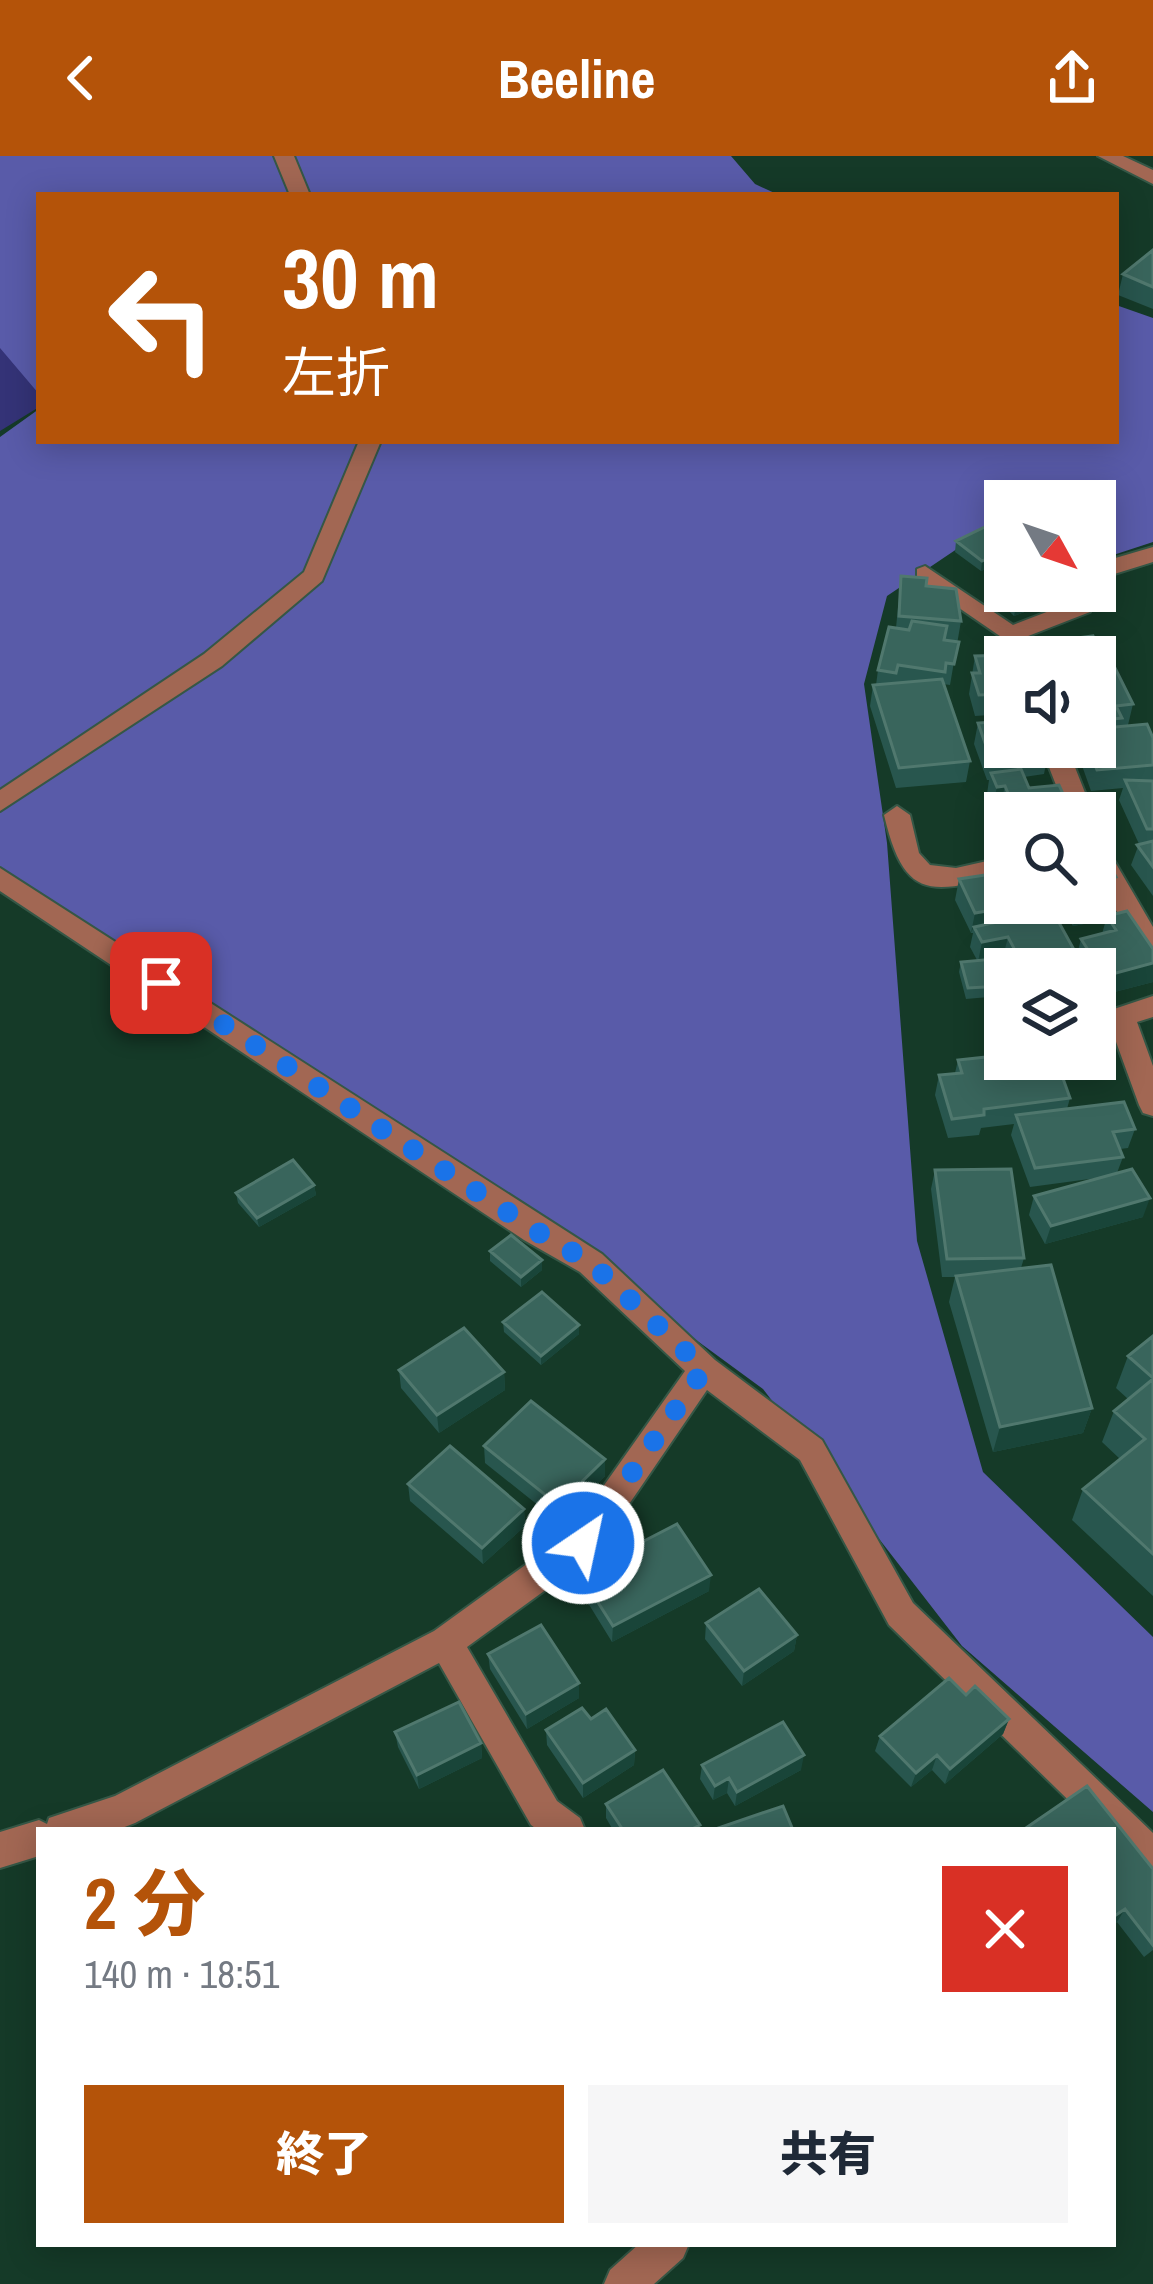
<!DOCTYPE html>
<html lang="ja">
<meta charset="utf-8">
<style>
:root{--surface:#fff;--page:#f6f6f7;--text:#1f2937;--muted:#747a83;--accent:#b45309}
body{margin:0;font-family:"Archivo Narrow","Noto Sans JP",sans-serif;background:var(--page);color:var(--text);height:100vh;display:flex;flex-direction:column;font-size:45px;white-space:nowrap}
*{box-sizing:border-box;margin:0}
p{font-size:39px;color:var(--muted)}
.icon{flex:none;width:66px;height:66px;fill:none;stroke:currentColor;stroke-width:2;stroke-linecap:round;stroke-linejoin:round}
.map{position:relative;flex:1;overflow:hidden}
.sheet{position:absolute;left:36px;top:1671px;width:1080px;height:420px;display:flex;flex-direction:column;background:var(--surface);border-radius:0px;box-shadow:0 6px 30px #0003}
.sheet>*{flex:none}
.guide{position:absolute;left:36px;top:36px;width:1083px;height:252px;border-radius:0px;box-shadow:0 6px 30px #0003;background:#b45309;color:#fff;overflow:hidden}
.needle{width:78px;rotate:130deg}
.tools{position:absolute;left:984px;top:324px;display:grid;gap:24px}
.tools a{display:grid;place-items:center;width:132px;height:132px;border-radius:0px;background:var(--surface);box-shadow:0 6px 30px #0003;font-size:60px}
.pin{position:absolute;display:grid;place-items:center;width:102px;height:102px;color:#fff;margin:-51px;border-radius:24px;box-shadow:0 6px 18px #0006}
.me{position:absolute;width:132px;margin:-66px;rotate:34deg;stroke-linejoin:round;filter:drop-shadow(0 0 9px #0008)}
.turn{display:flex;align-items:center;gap:42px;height:252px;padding:0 48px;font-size:54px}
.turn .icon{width:156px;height:156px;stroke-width:2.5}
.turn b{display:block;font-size:84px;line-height:102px}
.round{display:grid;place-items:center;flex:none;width:126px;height:126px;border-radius:0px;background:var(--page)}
.head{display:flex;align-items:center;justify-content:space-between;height:204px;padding:0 48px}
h1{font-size:72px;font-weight:800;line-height:90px;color:var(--accent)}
.action{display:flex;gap:24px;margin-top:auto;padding:24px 48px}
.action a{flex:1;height:138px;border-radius:0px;background:var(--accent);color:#fff;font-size:48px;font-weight:800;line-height:138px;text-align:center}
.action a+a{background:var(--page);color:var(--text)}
header{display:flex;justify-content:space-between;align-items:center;height:156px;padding:0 48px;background:var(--accent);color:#fff;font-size:54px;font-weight:800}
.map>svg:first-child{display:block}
</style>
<header><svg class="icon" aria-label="back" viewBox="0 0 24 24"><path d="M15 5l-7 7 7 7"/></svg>Beeline<svg class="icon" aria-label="share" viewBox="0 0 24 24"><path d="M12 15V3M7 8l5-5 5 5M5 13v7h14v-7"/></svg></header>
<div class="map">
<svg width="1153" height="2128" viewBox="0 0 1153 2128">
<rect width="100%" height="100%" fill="#153a28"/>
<path fill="#343377" d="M0,190L39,229V251L0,275Z"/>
<path fill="#595ba9" d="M0,0H731L755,28L779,39H39V238L0,192Z
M1116,149L1153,162V386L1095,405V345H1005V373L994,368L887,440L864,528L887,687L917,1085L983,1316L1153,1481V1656L962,1490L763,1233L591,1107L0,720V281L39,253V285H1116Z"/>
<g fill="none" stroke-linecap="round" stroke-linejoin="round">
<g stroke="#355746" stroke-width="4">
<path id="minor" d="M274,0H294L310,39H290Z
M1098,0H1123L1153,14V28Z
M359,285H381L322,425L222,510L0,655V634L204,498L304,416Z
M1153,391V406L1095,424V408Z
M925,410L1013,469L1070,447L1071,435H1095L1090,456L1010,487L917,423V413Z
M1041,591H1067L1093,657H1067Z
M897,650L910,659L919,697L930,709L956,712L1005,701V719C928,739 904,743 884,659Z
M1095,685L1104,687L1153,771V805L1143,802L1095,717Z
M0,712L602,1098L715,1204L822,1284L913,1447L1153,1677V1720L1140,1715L1113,1688V1674H1099L889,1469L800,1304L707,1234L595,1398L467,1491L557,1645L580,1662L585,1674H538L531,1669L439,1507L135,1667L117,1674H39V1700L0,1712V1676L39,1664L47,1668L49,1662L115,1640L434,1475L571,1376L685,1215L580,1116L524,1084L0,735Z
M1153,840V861L1137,866L1153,910V960L1143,957L1139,949L1107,861L1111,854Z
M639,2088H689L683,2102L654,2128H604L610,2114Z"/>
</g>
<use href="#minor" fill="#a26753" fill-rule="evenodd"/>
</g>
<path fill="#28564e" d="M1153,94V153L1118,139L1123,118Z
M1005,373V435H1063L1061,442L1014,460L987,434L991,413L996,411L997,408L981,415L955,396L956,385Z
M901,420L926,430L961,465L950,529L943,528L970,605L966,626L896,632L870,550L873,529H876L878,514L896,472Z
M1093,480L1107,513L1115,512L1133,548L1128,569L1119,571L1147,568L1153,582V740L1131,709L1139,688L1119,644L1123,632L1091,635L1080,604L1083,591H1095V501H1055L1053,496L1055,485Z
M975,500L1005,501V558L975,560L969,538Z
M978,567L1048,598L1044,618L1024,621L1029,632L1070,653L1069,657H1005V662L1000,650L992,652L987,638L989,624H987L974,588Z
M1095,694L1110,741L1099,743L1100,746L1095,766L1073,770L1061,747H1095Z
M959,723L1041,756L1077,799L1081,783L1102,778L1107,760L1153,793V826L1099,840L1095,834V813H1010L1003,801L992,803L1002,830L1000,840L966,843L959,816L961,806L977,804L970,791L973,777H971L955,744Z
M1005,850V903L1070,942L1067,953L1135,973L1128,992L1120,993L1123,1001L1117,1017L1143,1061L1045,1088L1029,1059L1034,1040L1097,1022L1030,1031L1011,979L1014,968L981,972L979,979L948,982L935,939L939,919L955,917L958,904L996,900L987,872L991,852Z
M935,1014L1024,1102L1021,1112L1092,1252L1083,1277L993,1296L949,1146L955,1121H942L931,1033Z
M314,1029L316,1039L259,1071L238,1047L236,1037Z
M490,1095L542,1114L521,1131L490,1105Z
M503,1166L579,1169V1178L541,1209L504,1176Z
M1153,1180V1440L1072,1364L1083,1333L1120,1303L1102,1286L1114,1255L1128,1243L1116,1232L1128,1200Z
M399,1214L504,1216L505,1234L439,1277L401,1232Z
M484,1290L605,1303V1320L559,1366L485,1307Z
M408,1328L524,1353L525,1370L483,1408L410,1345Z
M580,1418L709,1435L612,1486L580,1434Z
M706,1467L797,1479L794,1495L742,1530L705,1483Z
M488,1498L579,1527V1542L527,1573L490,1513Z
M966,1539L1009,1563L1003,1578L945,1628L932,1614L911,1631L875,1595L880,1580Z
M591,1563L635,1594L634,1609L583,1642L547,1589L546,1574Z
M395,1576L481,1587L482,1602L419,1633L398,1591Z
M702,1609L801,1614L735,1650L727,1637L713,1644L700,1623Z
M606,1648L699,1674H613L606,1662Z
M1113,1674L1153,1713V1794L1144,1801L1117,1766L1113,1769Z"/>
<path fill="#194539" d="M999,397L997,408L981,415L982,405Z
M1029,435H1063L1061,442L1014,460L1018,439Z
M1005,630L1000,650L992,652L997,631Z
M1116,721L1110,741L1095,744V725Z
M1100,746L1095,766L1073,770L1078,750Z
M1035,747H1043L1039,766L974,771L971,777L975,757Z
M1008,781L1003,801L978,806L982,786Z
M1153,807V826L1099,840L1105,820Z
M314,1029L316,1039L259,1071L257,1062Z
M1150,1042L1143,1061L1045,1088L1051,1070Z
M542,1104V1114L521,1131V1121Z
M579,1169V1178L541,1209V1200Z
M504,1216L505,1234L439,1277L437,1259Z
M1092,1252L1083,1277L993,1296L1000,1271Z
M605,1303V1320L559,1366L558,1349Z
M524,1353L525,1370L483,1408L482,1392Z
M711,1419L709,1435L612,1486L613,1470Z
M797,1479L794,1495L742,1530L744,1515Z
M579,1527V1542L527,1573L526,1558Z
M1009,1563L1003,1578L945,1628L950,1613Z
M481,1587L482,1602L419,1633L417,1619Z
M635,1594L634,1609L583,1642V1627Z
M804,1599L801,1614L735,1650L737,1636Z
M937,1599L932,1614L911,1631L916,1617Z
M729,1622L727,1637L713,1644L715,1630Z
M1125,1753L1117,1766L1113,1769V1761Z"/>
<path fill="#39655c" stroke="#50786e" stroke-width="3" d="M1153,94V131L1123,118Z
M995,366L1005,373V394L982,405L956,385Z
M1005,407V427L991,413Z
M901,420L927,422L926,430L956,433L961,465L899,460Z
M912,465L947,470L944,484L959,486L954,508L946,507L945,516L898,509L896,517L878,514L889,471L909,474Z
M1093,480L1108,511L1095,513V501H1063L1055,485Z
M1013,499L1014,501H1005V538L979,539L972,517H980L975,500Z
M1115,512L1133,548L1116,550L1122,562L1095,565V515Z
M942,523L970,605L899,612L873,529Z
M1005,565V591H1046L1048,598L991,604L978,567Z
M1147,568L1153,582V609L1097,614L1088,591H1095V582L1108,581L1104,572Z
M1021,613L1029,632L1059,629L1070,653L1039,657H1016L1005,630L997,631L991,617Z
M1125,624L1153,625V673H1147Z
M1153,685V711L1137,689Z
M1101,693L1116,721L1095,725V694Z
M1005,716V747H1035L975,757L959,723Z
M1052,754L1083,810L1069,813H1025L1008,781L982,786L974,771Z
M1127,755L1153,793V807L1105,820L1081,783L1116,774L1107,760Z
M994,803L1002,830L968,832L961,806Z
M1005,850V892L991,852Z
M1005,899V903H1056L1070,942L984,953V959L952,963L939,919L962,917L958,904Z
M1124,946L1135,973L1113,976L1123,1001L1035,1012L1016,959Z
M293,1004L314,1029L257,1062L236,1037Z
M1011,1013L1024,1102L947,1103L935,1014Z
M1132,1013L1150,1042L1051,1070L1034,1040Z
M511,1079L542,1104L521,1121L490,1095Z
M1051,1109L1092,1252L1000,1271L956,1120Z
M542,1136L579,1169L541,1200L503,1166Z
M464,1172L504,1216L437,1259L399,1214Z
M1153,1180V1222L1128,1200Z
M1153,1223V1398L1083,1333L1145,1283L1114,1255Z
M531,1245L605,1303L558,1349L484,1290Z
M450,1290L524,1353L482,1392L408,1328Z
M677,1368L711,1419L613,1470L580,1418Z
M759,1433L797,1479L744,1515L706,1467Z
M541,1469L579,1527L526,1558L488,1498Z
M949,1522L966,1539L975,1530L1009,1563L950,1613L937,1599L916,1617L880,1580Z
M459,1546L481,1587L417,1619L395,1576Z
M582,1552L591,1563L606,1553L635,1594L583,1627L546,1574Z
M783,1566L804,1599L737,1636L729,1622L715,1630L702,1609Z
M663,1614L700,1669L690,1674H623L606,1648Z
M1087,1630L1153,1713L1152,1788L1125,1753L1113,1761V1674H1023Z
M783,1650L793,1674H719L718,1672Z"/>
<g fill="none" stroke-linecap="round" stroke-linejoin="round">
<path stroke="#1a73e8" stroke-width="21" stroke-dasharray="0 37.8" d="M161,827L536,1075L591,1107L704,1213L583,1387"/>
</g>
</svg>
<div class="tools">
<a><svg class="needle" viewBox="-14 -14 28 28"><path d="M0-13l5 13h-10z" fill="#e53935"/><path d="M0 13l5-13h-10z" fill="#747a83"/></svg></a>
<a><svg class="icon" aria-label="sound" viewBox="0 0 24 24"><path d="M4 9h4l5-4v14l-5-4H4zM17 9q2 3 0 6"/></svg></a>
<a><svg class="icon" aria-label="search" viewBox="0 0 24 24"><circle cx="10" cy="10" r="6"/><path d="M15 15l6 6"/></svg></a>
<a><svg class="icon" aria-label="layers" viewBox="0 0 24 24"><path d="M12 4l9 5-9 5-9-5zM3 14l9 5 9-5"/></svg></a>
</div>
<div class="pin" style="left:161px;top:827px;background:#d93025"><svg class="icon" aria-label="arrive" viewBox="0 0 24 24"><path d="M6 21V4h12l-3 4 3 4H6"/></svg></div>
<svg class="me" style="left:583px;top:1387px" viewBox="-20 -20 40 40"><circle r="17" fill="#1a73e8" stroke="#fff" stroke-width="3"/><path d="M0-11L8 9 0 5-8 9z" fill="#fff"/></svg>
<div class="guide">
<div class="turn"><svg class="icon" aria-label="left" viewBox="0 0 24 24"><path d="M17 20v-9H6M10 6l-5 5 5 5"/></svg><div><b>30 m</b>左折</div></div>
</div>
<section class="sheet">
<div class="head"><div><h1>2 分</h1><p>140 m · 18:51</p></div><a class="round" style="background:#d93025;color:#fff"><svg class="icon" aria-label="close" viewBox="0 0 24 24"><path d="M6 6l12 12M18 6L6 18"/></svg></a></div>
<div class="action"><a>終了</a><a>共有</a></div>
</section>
</div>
